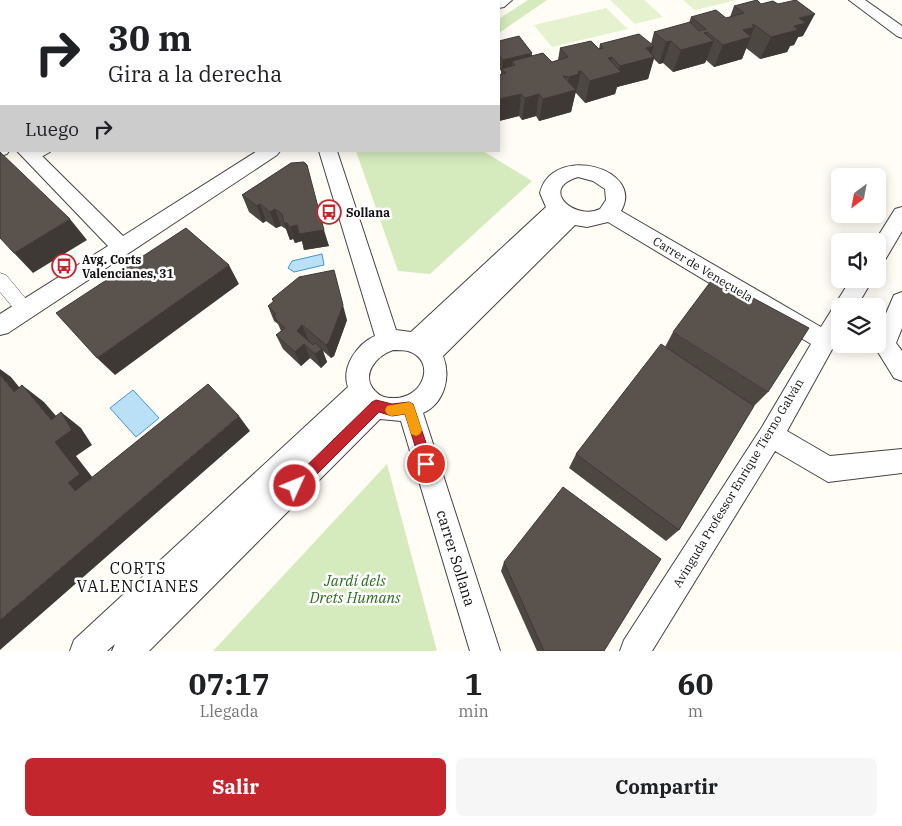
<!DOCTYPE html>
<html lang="es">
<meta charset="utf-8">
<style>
:root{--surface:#fff;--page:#f6f6f6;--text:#202124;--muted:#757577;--accent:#c4262e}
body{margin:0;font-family:"IBM Plex Serif",serif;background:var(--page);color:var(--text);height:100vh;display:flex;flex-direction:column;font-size:19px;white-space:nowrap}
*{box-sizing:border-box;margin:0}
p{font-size:16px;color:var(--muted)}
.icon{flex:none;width:28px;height:28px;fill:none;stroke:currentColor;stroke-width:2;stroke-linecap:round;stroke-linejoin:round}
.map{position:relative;height:651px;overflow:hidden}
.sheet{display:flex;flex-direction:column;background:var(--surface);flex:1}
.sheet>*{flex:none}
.hud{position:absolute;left:0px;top:0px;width:500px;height:152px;box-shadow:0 2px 12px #0003;background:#fff;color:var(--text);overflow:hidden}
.needle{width:32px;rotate:212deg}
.fabs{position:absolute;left:831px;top:168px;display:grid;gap:10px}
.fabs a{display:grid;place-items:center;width:55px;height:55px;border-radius:8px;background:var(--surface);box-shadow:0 2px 12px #0003;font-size:25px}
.pin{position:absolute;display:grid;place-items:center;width:42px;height:42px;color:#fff;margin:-21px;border:2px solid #fff;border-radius:50%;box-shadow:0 1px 5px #0007}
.me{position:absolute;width:55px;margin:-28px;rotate:46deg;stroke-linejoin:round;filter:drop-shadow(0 0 4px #0008)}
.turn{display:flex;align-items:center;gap:18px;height:105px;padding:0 25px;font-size:22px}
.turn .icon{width:65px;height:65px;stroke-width:2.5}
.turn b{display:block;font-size:35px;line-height:42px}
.then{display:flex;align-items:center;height:48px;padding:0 25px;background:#0003;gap:10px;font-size:19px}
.eta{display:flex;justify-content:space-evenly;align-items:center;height:85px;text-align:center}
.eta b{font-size:30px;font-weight:700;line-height:35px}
.action{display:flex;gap:10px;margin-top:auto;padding:10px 25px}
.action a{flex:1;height:58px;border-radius:8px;background:var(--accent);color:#fff;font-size:20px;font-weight:700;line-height:58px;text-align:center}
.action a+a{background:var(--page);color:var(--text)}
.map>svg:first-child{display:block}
</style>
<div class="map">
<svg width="902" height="651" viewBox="0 0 902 651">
<rect width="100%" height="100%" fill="#fffdf5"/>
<path fill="#d5ebbd" d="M528,0H547L499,33V19Z
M356,151H483L532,181L430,274L398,271Z
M387,464L437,651H213Z"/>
<path fill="#e6f2cf" d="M610,0H644L663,17L635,24Z
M683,0H737L695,10Z
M606,8L628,29L552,47L534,25Z"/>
<path fill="#b9e0f7" stroke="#3f96cf" d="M322,254L324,265L294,272L288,268L292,261Z
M133,390L159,418L136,437L110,408Z"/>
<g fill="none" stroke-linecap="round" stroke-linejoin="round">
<g stroke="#444" stroke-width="2">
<path id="service" d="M39,151L50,152L36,160H30V156Z"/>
</g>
<g stroke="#444" stroke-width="1">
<path id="pedestrian" d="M0,273L6,275L31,305L34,310L31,315L25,317L19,315L0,292Z"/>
</g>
<g stroke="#444" stroke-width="2">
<path id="minor" d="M88,0H102V1H88Z
M275,0H289V1H275Z
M495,0H512L504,7L499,8V1H494Z
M849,0H865L902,26V38L897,36Z
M0,99H1V109H0Z
M0,144L1,151H9L7,154L0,156Z
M17,151H37L123,236L257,151H280L277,155L8,333L0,335V314L108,246Z
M319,151H337L396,330L411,332L546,207L540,193C552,143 646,168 621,211L821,327L851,279H873L857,306H840V335L787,431L830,456L902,449V473L828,482L775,451L652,651H620L624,640L762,427L811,344L608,222L587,227L575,225L443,356C451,376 445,403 423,413L500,651H470L401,421L380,419L149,651H112L115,644L107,651H70L74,640L348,387C341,367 357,344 375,336ZM578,177L593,181L605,189L606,200L600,209C575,221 538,189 578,177ZM393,350C398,350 404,350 408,351C437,360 424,399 393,398C385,398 381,397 375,391C360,375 376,356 393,350Z
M902,207V231L885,260L878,262V241H875L895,209Z
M902,292V328L896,343L902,351V381L894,378L873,344H878V332L894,295Z"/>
</g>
<use href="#service" fill="#fff" fill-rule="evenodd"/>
<use href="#pedestrian" fill="#fff" fill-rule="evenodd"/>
<use href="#minor" fill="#fff" fill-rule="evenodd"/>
</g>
<path fill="#4d4742" d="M347,0H473L471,1H350Z
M734,6L803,36L798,37L794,45L790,46L787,52L760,59L746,48L742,59L714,67L706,60L705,63L673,72L663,63L659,64L654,59L648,79L617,87L615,94L585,103L576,93H575L571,112L539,121L536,116L522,120L519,116L499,121V75L501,74V71L499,68V41L532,56L552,62L558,60L560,48L599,49L600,44H651L654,32L689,23L691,17L726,18L730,17Z
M291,163L329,246L304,250L302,241L295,243L293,239L290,240L286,229L281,226L276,228L266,221L263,223L249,212L242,195Z
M272,299L347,320L334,356L331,358L323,351L327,362L321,368L310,358L301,366L283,349L276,335L281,331L278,324L274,321L268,306L273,302Z
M673,332L768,392L753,407L679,530L666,541L569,468L576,454L665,347Z
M504,562L604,651H537L501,571Z"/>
<path fill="#3f3936" d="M0,0H10L9,1H1V70L0,81Z
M63,0H74V1H63Z
M446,0H473L471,1H444Z
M815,14L803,36L798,37L794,45L790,46L787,52L760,59L771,37L799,18Z
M752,25H755L753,27H755L750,37H751L742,59L714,67L723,45L743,30Z
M707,32L703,44L714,41L705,63L673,72L681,50L704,33Z
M671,41L663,63L659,64L666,42Z
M654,46L650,58L654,57L648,79L617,87L615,94L585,103L590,81L608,58L612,57L607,76L618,73L620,66L646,48Z
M532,53L531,65H515L512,61V70L502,69L503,60Z
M581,71L571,112L539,121L543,99L566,93L569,77Z
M521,94L519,116L499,121V100Z
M539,94L536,116L522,120L525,98Z
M260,204L266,221L263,223L257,206Z
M275,209L281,226L276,228L270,212Z
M70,219L87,240L33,273L14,253Z
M284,223H287L293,239L290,240Z
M297,225L324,230L329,246L304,250L302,241L295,243L290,227Z
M229,265L239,284L115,375L97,358Z
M343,305L347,320L334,356L331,358L326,345Z
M302,325L308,339L303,345L297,331Z
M304,344L310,358L301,366L295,352Z
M322,349L327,362L321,368L315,354Z
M0,369L11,377L36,408L14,392L0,375Z
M22,385L44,402L70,432L61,412L81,428L92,445L76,456L100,487L75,491L68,483L55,442L51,420Z
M239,416L250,431L0,650V620Z"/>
<path fill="#5a524d" stroke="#3f3936" d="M22,0H63V1H22Z
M101,0H162L163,1H101Z
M205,0H266L267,1H206Z
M391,0H446L444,1H395Z
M757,0L761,4L773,1L778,4L796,0L815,14L799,18L806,23L794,26L798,30L771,37L755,25H752L755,27L743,30L751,37L723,45L707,32L704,33L714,41L681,50L671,41L666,42L654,32L690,22L699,31L706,29L691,17L716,10L726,18L744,13L734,6Z
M639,34L654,46L646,48L654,57L620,66L612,57L608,58L621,72L590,81L581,71L578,72L579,74L569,77L563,76L576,90L543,99L539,94L525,98L521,94L499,99V75L506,73L501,69L515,65L512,61L543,53L552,62L568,57L560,48L591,41L599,49L603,48L600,44Z
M519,36L532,53L503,60L499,55V41Z
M0,152L70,219L14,253L0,238Z
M304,162L307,165L324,230L299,234L297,225L290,227L287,223H284L282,214L275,209L270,212L260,204L257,206L242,195L291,163Z
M186,228L229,265L97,358L56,313Z
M334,270L343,305L329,342L326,345L302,325L297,331L313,345L315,343L322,349L315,354L304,344L295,352L276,335L285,328L277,321L274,315L276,314L268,306L274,301L272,299L299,277Z
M714,277L809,328L768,392L673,332Z
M661,344L754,406L679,530L576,454Z
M0,375L14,392L22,385L51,420L61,412L72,430L55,442L80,474L68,483L75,491L208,384L239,416L0,620Z
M563,487L661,559L604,651H544L504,562Z"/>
<path fill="#c4262e" stroke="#7f191e" d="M376,400L392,404L409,402L413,404L433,464L431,468L426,470L422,468L405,414L392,416L379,412L300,491L295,492L291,491L289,486L291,481L372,402Z"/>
<path fill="#f59e0b" d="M409,402L413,404L422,430L420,434L416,436L411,434L405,414L391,416L387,414L385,410L387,406Z"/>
<defs>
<g id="bus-ring" transform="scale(1.25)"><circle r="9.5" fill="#fff" stroke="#c4262e" stroke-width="1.5"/><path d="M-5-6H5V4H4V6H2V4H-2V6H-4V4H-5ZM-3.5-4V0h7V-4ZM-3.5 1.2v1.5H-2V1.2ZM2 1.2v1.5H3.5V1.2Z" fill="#c4262e"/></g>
</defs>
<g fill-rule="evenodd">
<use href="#bus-ring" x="329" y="212"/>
<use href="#bus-ring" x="64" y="266"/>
</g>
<g text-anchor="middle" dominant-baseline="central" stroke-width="5" stroke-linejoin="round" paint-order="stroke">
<g font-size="12" font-weight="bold" fill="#111" stroke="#fff" text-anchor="start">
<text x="346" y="212">Sollana</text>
<text x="82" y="259">Avg. Corts<tspan x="82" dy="14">Valencianes, 31</tspan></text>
</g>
<g font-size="12" fill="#111" stroke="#fff">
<text transform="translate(703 269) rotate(31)">Carrer de Veneçuela</text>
<text transform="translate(738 483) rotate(-59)">Avinguda Professor Enrique Tierno Galván</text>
</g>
<g font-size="15" fill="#111" stroke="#fff">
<text transform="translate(456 558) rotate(73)">carrer Sollana</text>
</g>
<g font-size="15" font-style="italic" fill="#2f6b1f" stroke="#fff">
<text x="355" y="580">Jardí dels<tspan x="355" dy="17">Drets Humans</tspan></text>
</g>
<g font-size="16" letter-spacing="1" fill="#111" stroke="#fff">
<text x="138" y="568">CORTS<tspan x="138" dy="18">VALENCIANES</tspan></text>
</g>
</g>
</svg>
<div class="fabs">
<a><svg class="needle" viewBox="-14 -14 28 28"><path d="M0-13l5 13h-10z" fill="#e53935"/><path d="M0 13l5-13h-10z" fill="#757577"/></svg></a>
<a><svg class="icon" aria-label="sound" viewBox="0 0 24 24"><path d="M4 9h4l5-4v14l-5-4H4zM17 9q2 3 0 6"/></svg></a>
<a><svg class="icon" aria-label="layers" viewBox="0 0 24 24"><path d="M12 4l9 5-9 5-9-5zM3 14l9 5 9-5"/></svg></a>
</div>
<div class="pin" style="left:426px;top:464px;background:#d93025"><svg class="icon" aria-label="arrive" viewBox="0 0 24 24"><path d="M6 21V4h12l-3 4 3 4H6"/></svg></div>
<svg class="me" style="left:295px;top:486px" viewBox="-20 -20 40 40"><circle r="17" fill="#c4262e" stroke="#fff" stroke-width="3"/><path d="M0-11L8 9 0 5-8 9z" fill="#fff"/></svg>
<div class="hud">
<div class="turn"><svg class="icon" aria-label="right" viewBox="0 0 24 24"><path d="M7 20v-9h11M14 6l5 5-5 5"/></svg><div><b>30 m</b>Gira a la derecha</div></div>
<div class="then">Luego<svg class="icon" aria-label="right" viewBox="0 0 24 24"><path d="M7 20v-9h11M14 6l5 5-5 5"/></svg></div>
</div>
</div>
<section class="sheet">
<div class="eta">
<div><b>07:17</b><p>Llegada</p></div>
<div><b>1</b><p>min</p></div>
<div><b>60</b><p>m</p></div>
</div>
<div class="action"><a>Salir</a><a>Compartir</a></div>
</section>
